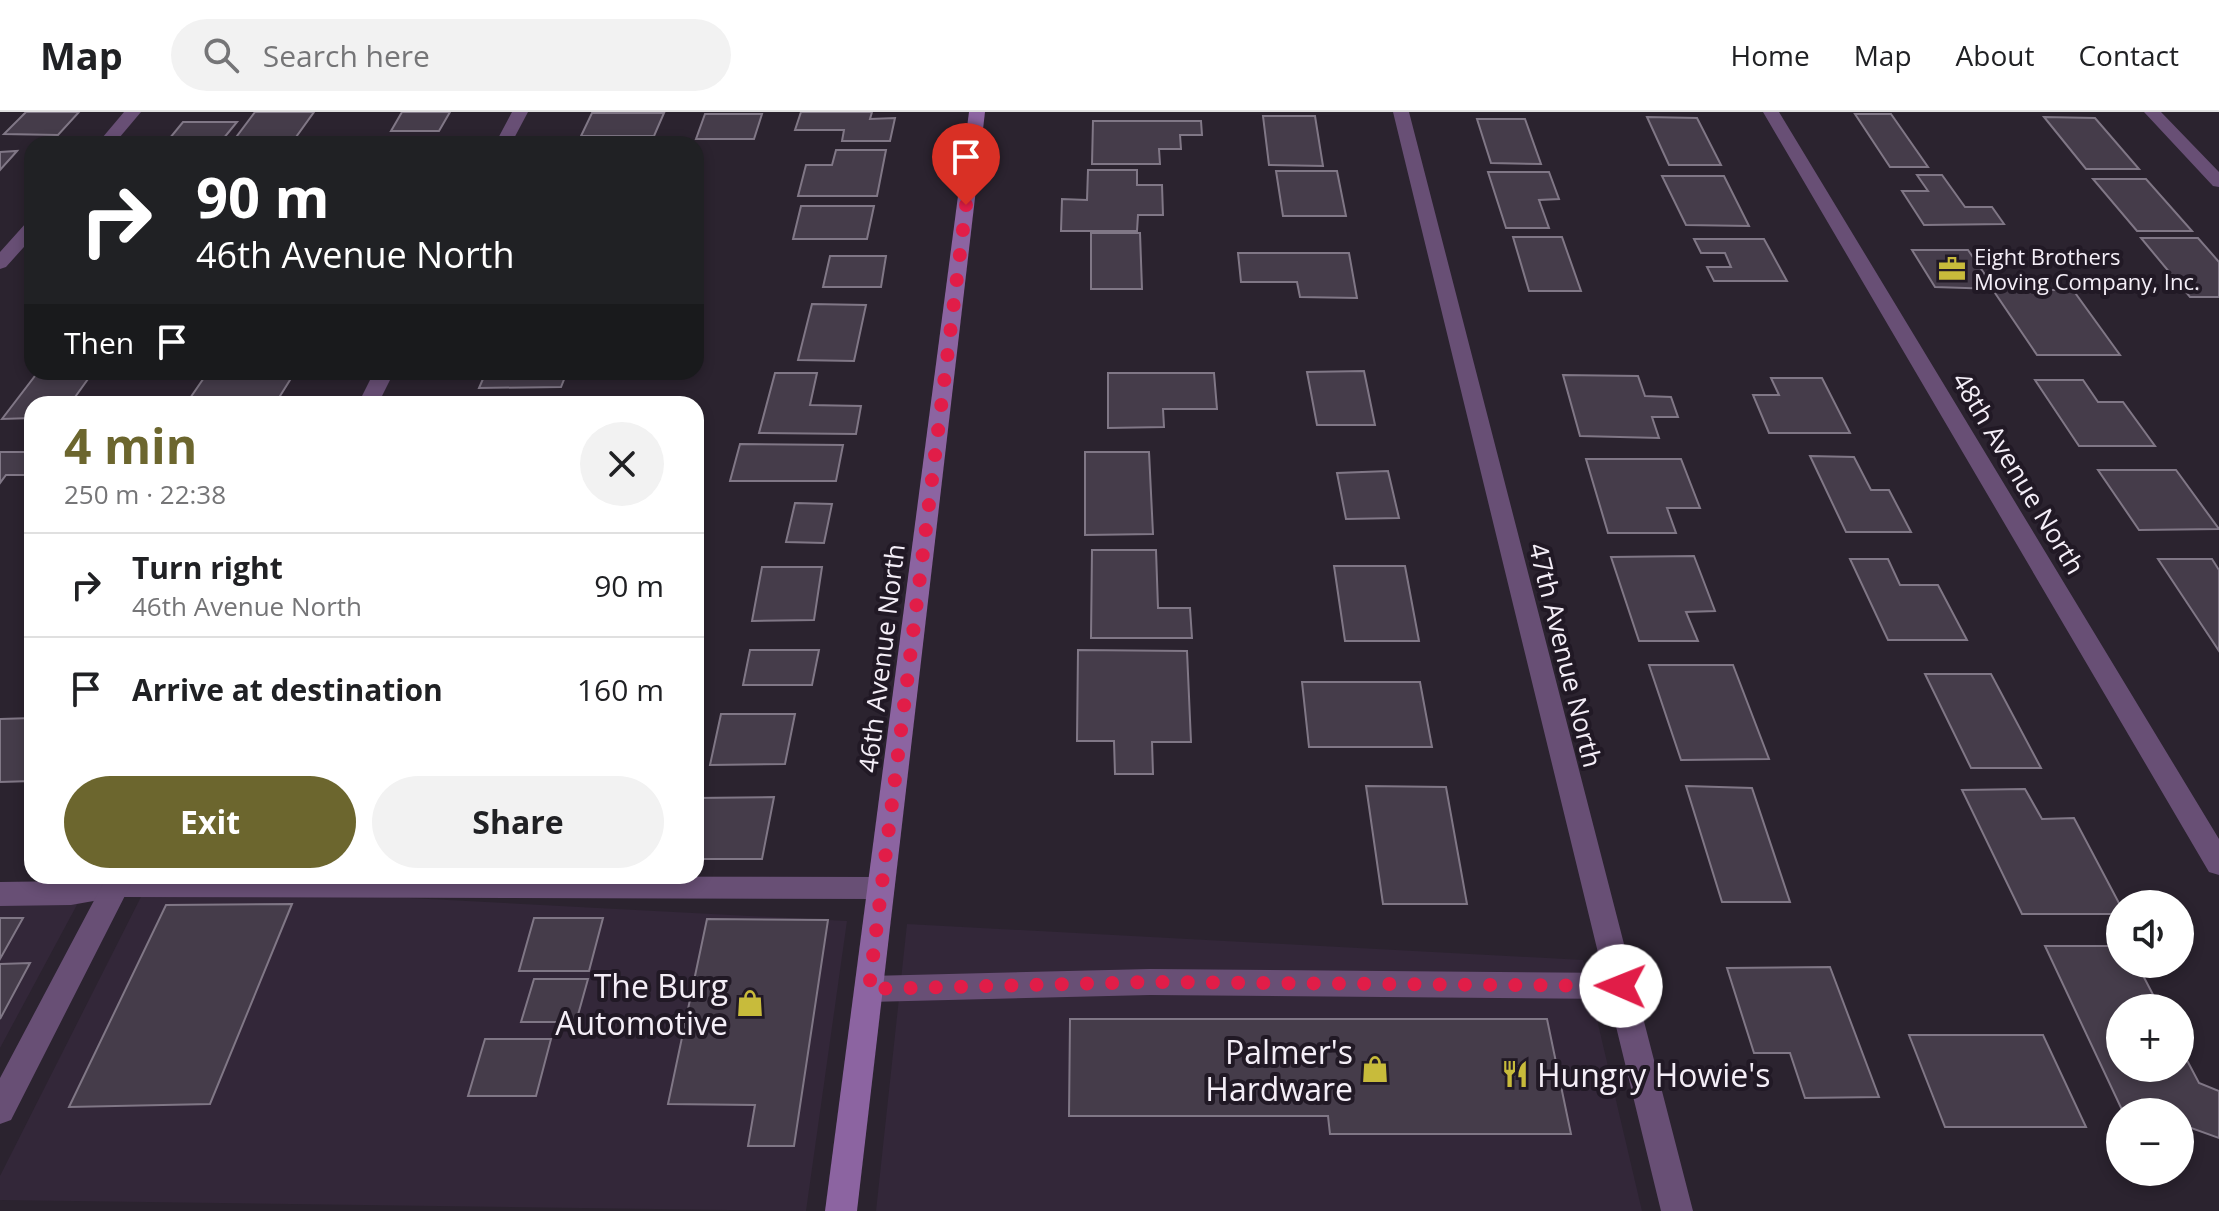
<!DOCTYPE html>
<meta charset="utf-8">
<style>
:root{--surface:#fff;--page:#f2f2f2;--text:#202124;--muted:#757577;--line:#e0e0e0;--accent:#6c662e}
body{margin:0;font-family:"Open Sans",sans-serif;background:var(--page);color:var(--text);height:100vh;display:flex;flex-direction:column;font-size:30px;white-space:nowrap}
*{box-sizing:border-box;margin:0}
p{font-size:26px;color:var(--muted)}
.icon{flex:none;width:44px;height:44px;fill:none;stroke:currentColor;stroke-width:2;stroke-linecap:round;stroke-linejoin:round}
.map{position:relative;flex:1;overflow:hidden}
.side{position:absolute;left:24px;top:284px;width:680px;height:488px;display:flex;flex-direction:column;background:var(--surface);border-radius:24px;box-shadow:0 4px 12px #0003}
.side>*{flex:none}
.hud{position:absolute;left:24px;top:24px;width:680px;height:244px;border-radius:24px;box-shadow:0 4px 12px #0003;background:#202124;color:#fff;overflow:hidden}
.fabs{position:absolute;left:2106px;top:778px;display:grid;gap:16px}
.fabs a{display:grid;place-items:center;width:88px;height:88px;border-radius:50%;background:var(--surface);box-shadow:0 4px 12px #0003;font-size:40px}
.pin{position:absolute;display:grid;place-items:center;width:68px;height:68px;color:#fff;margin:-82px -34px;border-radius:50% 50% 50% 0;rotate:-45deg;box-shadow:0 0 8px #0007}
.pin .icon{rotate:45deg}
.me{position:absolute;width:88px;margin:-44px;rotate:271deg;stroke-linejoin:round;filter:drop-shadow(0 0 6px #0008)}
.turn{display:flex;align-items:center;gap:28px;height:168px;padding:0 40px;font-size:36px}
.turn .icon{width:104px;height:104px;stroke-width:2.5}
.turn b{display:block;font-size:56px;line-height:68px}
.then{display:flex;align-items:center;height:76px;padding:0 40px;background:#0003;gap:16px;font-size:30px}
.round{display:grid;place-items:center;flex:none;width:84px;height:84px;border-radius:42px;background:var(--page)}
.overview{display:flex;align-items:center;justify-content:space-between;height:136px;padding:0 40px}
h1{font-size:48px;font-weight:700;line-height:60px;color:var(--accent)}
.primary-button{display:flex;gap:16px;margin-top:auto;padding:16px 40px}
.primary-button a{flex:1;height:92px;border-radius:48px;background:var(--accent);color:#fff;font-size:32px;font-weight:700;line-height:92px;text-align:center}
.primary-button a+a{background:var(--page);color:var(--text)}
ul{padding:0;list-style:none}
li{display:flex;align-items:center;gap:24px;height:104px;padding:0 40px;border-top:2px solid var(--line)}
li div{flex:1}
li b{display:block;font-size:30px}
li em{font-style:normal}
header{display:flex;align-items:center;gap:48px;box-sizing:border-box;height:112px;padding:0 40px;background:var(--surface);border-bottom:2px solid var(--line)}
header strong{font-size:38px}
nav{display:flex;gap:44px;margin-inline-start:auto;font-size:28px}
.search{width:560px;height:72px;background:var(--page);display:flex;align-items:center;gap:20px;box-sizing:border-box;padding:0 28px;border-radius:44px;color:var(--muted);font-size:30px}
.map>svg:first-child{display:block}
</style>
<header>
<strong>Map</strong>
<div class="search"><svg class="icon" aria-label="search" viewBox="0 0 24 24"><circle cx="10" cy="10" r="6"/><path d="M15 15l6 6"/></svg>Search here</div>
<nav><a>Home</a><a>Map</a><a>About</a><a>Contact</a></nav>
</header>
<div class="map">
<svg width="2219" height="1099" viewBox="0 0 2219 1099">
<rect width="100%" height="100%" fill="#2b232f"/>
<path fill="#332739" d="M146,775H201L847,809L806,1099L0,1088V1064Z
M0,776H86L0,936Z
M907,812L1583,848L1642,1099H876Z"/>
<path fill="#453c4a" stroke="#807786" stroke-width="2" d="M26,0H79L58,23L4,22Z
M255,0H314L291,32H231Z
M402,0H450L439,19H391Z
M801,0H872L870,7L895,6L890,29H842L844,18H795Z
M592,1H664L654,24H581Z
M705,2H762L754,27H696Z
M1855,2H1891L1928,55H1890Z
M1263,4H1315L1323,54L1269,53Z
M1647,5L1697,6L1721,53H1669Z
M2044,5L2095,6L2139,57H2086Z
M1477,7H1525L1541,52L1491,51Z
M1093,9H1201L1202,23H1180L1181,37H1159L1160,52H1092Z
M183,10H237L219,32H165Z
M836,38H886L877,84H798L806,53H832Z
M17,39L0,58V40Z
M1088,58H1137V73H1162L1163,103H1138L1137,119H1061L1062,87L1087,88Z
M1276,59H1337L1346,104H1283Z
M1488,60H1549L1559,87L1539,88L1549,116H1506Z
M1917,63H1942L1965,95H1992L2004,112L1924,113L1902,79H1928Z
M1662,64H1724L1749,114L1686,113Z
M2093,67H2146L2192,119H2137Z
M801,94H874L867,127H793Z
M1091,121H1140L1142,177H1091Z
M1513,125H1562L1581,179H1529Z
M2141,126H2198L2219,150V185H2190Z
M1694,127H1764L1787,169H1714L1707,155H1731L1725,141H1701Z
M1912,138H1968L1995,177L1935,175Z
M1238,141H1349L1357,186L1300,185L1297,170H1241Z
M830,144H886L881,175H823Z
M1993,178H2073L2120,243H2037Z
M812,192L866,193L854,249L798,248Z
M1364,259L1375,313H1317L1307,260Z
M38,260H93L70,292H32V306L2,307Z
M208,260H295L275,292H186Z
M486,260H567L561,275L479,276Z
M775,261H817L810,293L861,294L856,322L759,321Z
M1108,261H1214L1217,297H1163L1164,315L1108,316Z
M1563,263L1638,264L1645,284L1671,285L1678,305H1652L1659,326L1580,324Z
M1771,266H1822L1850,321H1769L1753,283H1779Z
M2035,268H2083L2098,290H2123L2155,334H2079Z
M740,332L843,333L836,369H730Z
M0,340H32V363H6L0,371Z
M1085,340H1149L1153,422L1085,423Z
M1810,344L1854,345L1871,378H1889L1911,420H1846Z
M1586,347H1681L1700,396H1667L1676,421H1608Z
M2098,358H2176L2219,417L2139,418Z
M1388,359L1399,406L1346,407L1337,361Z
M795,391L832,392L824,431L786,430Z
M1092,438H1156L1158,496H1190L1192,526H1091Z
M1694,444L1715,499L1686,500L1698,529H1639L1611,445Z
M1850,447H1888L1900,473H1938L1967,528H1888Z
M2158,447H2212L2219,458V539Z
M1334,454H1405L1419,529H1345Z
M762,455H822L814,508L752,509Z
M750,538H819L812,573H743Z
M1078,538L1187,539L1191,630H1152L1153,662H1115L1114,629H1077Z
M1649,553H1733L1769,647L1681,648Z
M1925,562H1991L2041,656H1971Z
M1302,570H1420L1432,635H1309Z
M721,602H795L785,652L710,653Z
M32,606V669L0,670V607Z
M1366,674L1446,675L1467,792H1383Z
M1686,674L1752,676L1790,790H1722Z
M2025,677L2042,707L2074,706L2120,793V802H2022L1962,678Z
M774,685L762,747H696V686Z
M292,792L210,992L69,995L166,793Z
M0,806H23L0,847Z
M534,806H603L589,859H519Z
M707,807L828,808L794,1034H748L755,993L668,992Z
M2045,834H2120V852H2137L2160,896H2120V956H2180V935L2199,971L2219,979V1026L2180,1012V1000H2123Z
M30,851L0,907V852Z
M1830,855L1879,985L1805,986L1790,941H1754L1727,856Z
M534,867H588L576,910H521Z
M1070,907H1547L1571,1022H1330L1328,1004H1069Z
M1909,923H2043L2086,1015H1945Z
M485,927H551L536,984H468Z"/>
<g fill="none" stroke-linecap="round" stroke-linejoin="round">
<path fill="#684f75" fill-rule="evenodd" d="M106,764L881,765L890,768L893,776L890,784L881,787L116,785L71,793L0,794V770L71,769Z
M1150,857L1621,861L1630,865L1634,874L1630,883L1621,887L1150,883L869,890L860,886L856,877L860,868L869,864Z"/>
<path fill="#684f75" fill-rule="evenodd" d="M124,0H141L114,32H97Z
M512,0H528L511,32H495Z
M1393,0H1409L1693,1099H1661Z
M1763,0H1779L2219,727V763L2209,760Z
M2144,0H2161L2219,60V75L2213,74Z
M32,110V126L6,155L0,157V140L26,111Z
M374,260H394L378,292H358Z
M107,764H135L11,1008L0,1012V966Z"/>
<path fill="#8c64a1" fill-rule="evenodd" d="M969,0H985L857,1099H825Z"/>
</g>
<g fill="none" stroke-linecap="round" stroke-linejoin="round">
<path stroke="#e11d48" stroke-width="14" stroke-dasharray="0 25.2" d="M966,93L869,877L1150,870L1621,874"/>
</g>
<defs>
<g id="office-bare" transform="scale(2.16)"><path d="M-6-3h4V-5.5h4V-3h4V5H-6ZM-1-4.5V-3h2v-1.5ZM-6 0V1H6V0Z" fill="#c8bb3b" stroke="#211925" stroke-width="2.5" paint-order="stroke"/></g>
<g id="shop-bare" transform="scale(2.16)"><path d="M-5-2.5h2.3a2.7 3.5 0 0 1 5.4 0H5L5.5 6h-11ZM-1.5-2.5h3a1.5 2.3 0 0 0-3 0Z" fill="#c8bb3b" stroke="#211925" stroke-width="2.5" paint-order="stroke"/></g>
<g id="restaurant-bare" transform="scale(2.16)"><path d="M-5-6h1v4h1v-4h1v4h1v-4h1v5L-1.5 .5V6h-2V.5L-5-1ZM5-6V6H3V1.5H1.5Q1.5-4 5-6Z" fill="#c8bb3b" stroke="#211925" stroke-width="2.5" paint-order="stroke"/></g>
</defs>
<g fill-rule="evenodd">
<use href="#office-bare" x="1952" y="157"/>
<use href="#shop-bare" x="750" y="891"/>
<use href="#shop-bare" x="1375" y="957"/>
<use href="#restaurant-bare" x="1515" y="962"/>
</g>
<g text-anchor="middle" dominant-baseline="central" stroke-width="8" stroke-linejoin="round" paint-order="stroke">
<g font-size="22" fill="#f4eef7" stroke="#211925" text-anchor="start">
<text x="1974" y="144">Eight Brothers<tspan x="1974" dy="25">Moving Company, Inc.</tspan></text>
</g>
<g font-size="26" fill="#f4eef7" stroke="#211925">
<text transform="translate(2019 361) rotate(59)">48th Avenue North</text>
<text transform="translate(1566 543) rotate(76)">47th Avenue North</text>
<text transform="translate(881 546) rotate(-83)">46th Avenue North</text>
</g>
<g font-size="32" fill="#f4eef7" stroke="#211925" text-anchor="end">
<text x="728" y="873">The Burg<tspan x="728" dy="37">Automotive</tspan></text>
<text x="1353" y="939">Palmer's<tspan x="1353" dy="37">Hardware</tspan></text>
<text x="1537" y="962" text-anchor="start">Hungry Howie's</text>
</g>
</g>
</svg>
<div class="fabs">
<a><svg class="icon" aria-label="sound" viewBox="0 0 24 24"><path d="M4 9h4l5-4v14l-5-4H4zM17 9q2 3 0 6"/></svg></a>
<a>+</a>
<a>−</a>
</div>
<div class="pin" style="left:966px;top:93px;background:#d93025"><svg class="icon" aria-label="arrive" viewBox="0 0 24 24"><path d="M6 21V4h12l-3 4 3 4H6"/></svg></div>
<svg class="me" style="left:1621px;top:874px" viewBox="-20 -20 40 40"><circle r="19" fill="#fff"/><path d="M0-13L10 11 0 6-10 11z" fill="#e11d48"/></svg>
<div class="hud">
<div class="turn"><svg class="icon" aria-label="right" viewBox="0 0 24 24"><path d="M7 20v-9h11M14 6l5 5-5 5"/></svg><div><b>90 m</b>46th Avenue North</div></div>
<div class="then">Then<svg class="icon" aria-label="arrive" viewBox="0 0 24 24"><path d="M6 21V4h12l-3 4 3 4H6"/></svg></div>
</div>
<section class="side">
<div class="overview"><div><h1>4 min</h1><p>250 m · 22:38</p></div><a class="round"><svg class="icon" aria-label="close" viewBox="0 0 24 24"><path d="M6 6l12 12M18 6L6 18"/></svg></a></div>
<ul>
<li><svg class="icon" aria-label="right" viewBox="0 0 24 24"><path d="M7 20v-9h11M14 6l5 5-5 5"/></svg><div><b>Turn right</b><p>46th Avenue North</p></div><em>90 m</em></li>
<li><svg class="icon" aria-label="arrive" viewBox="0 0 24 24"><path d="M6 21V4h12l-3 4 3 4H6"/></svg><div><b>Arrive at destination</b></div><em>160 m</em></li>
</ul>
<div class="primary-button"><a>Exit</a><a>Share</a></div>
</section>
</div>
